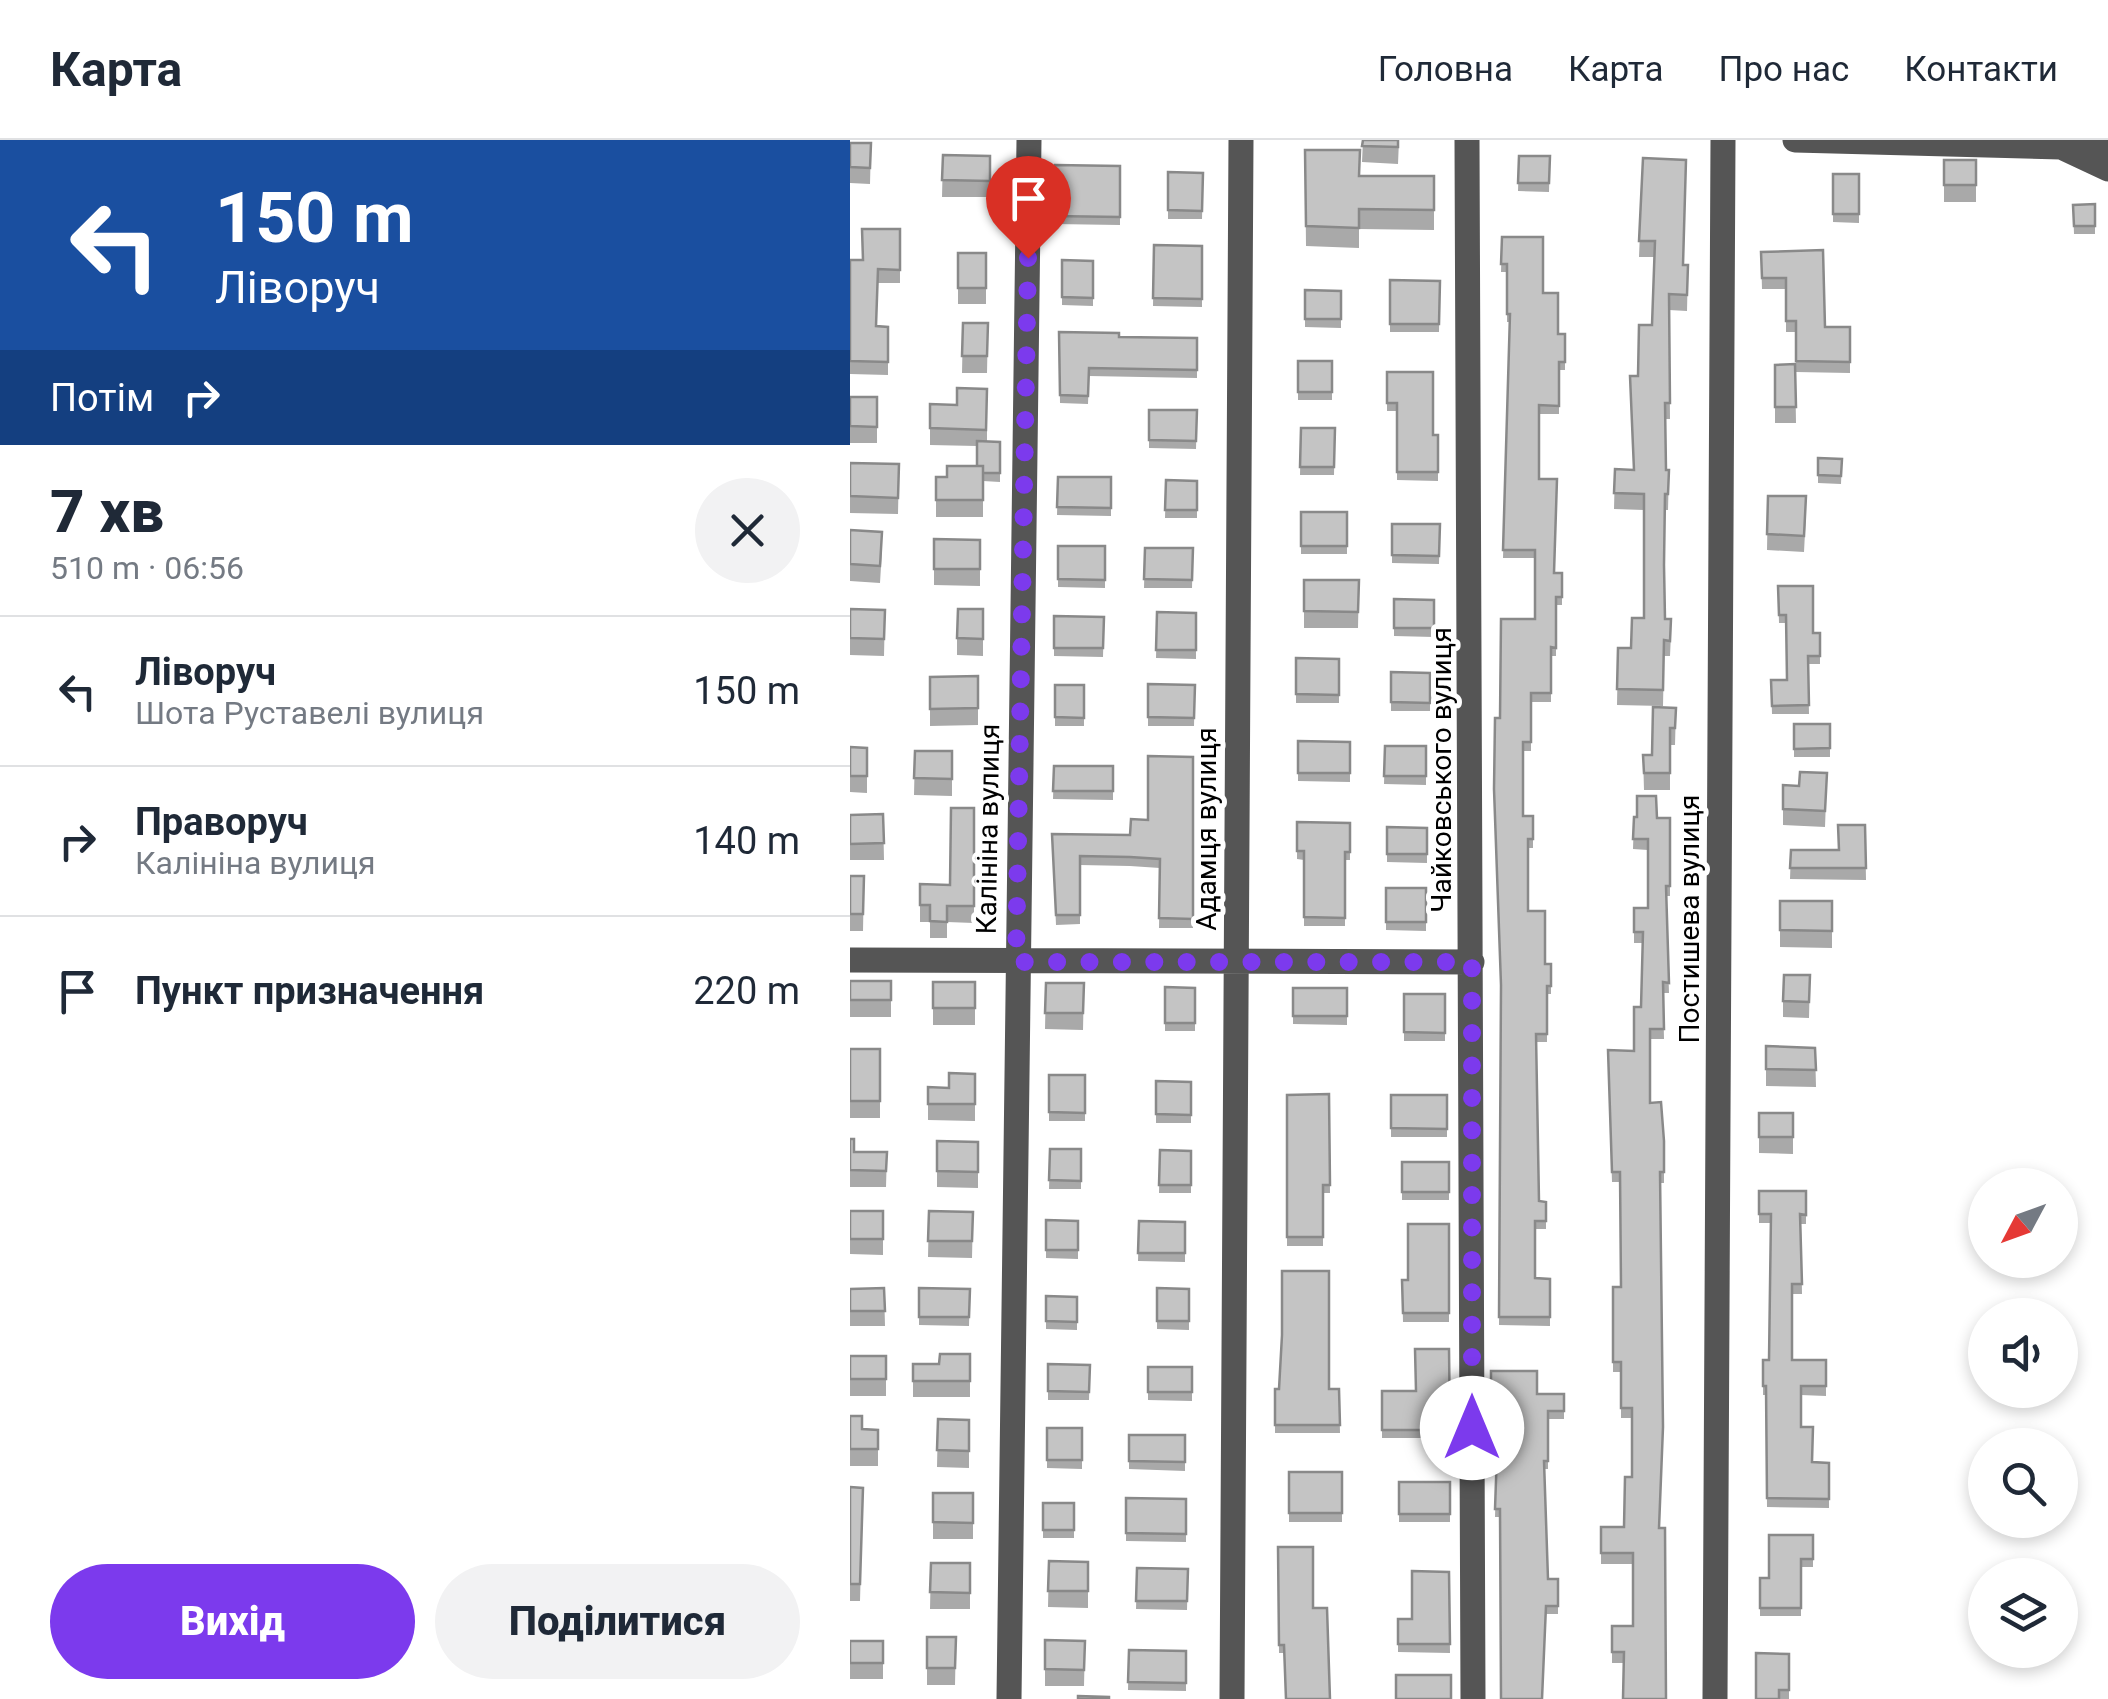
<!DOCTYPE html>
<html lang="uk">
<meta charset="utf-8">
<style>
:root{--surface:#fff;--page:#f2f2f3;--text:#1f2937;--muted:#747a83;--line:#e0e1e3;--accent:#7c3aed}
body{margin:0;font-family:Roboto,sans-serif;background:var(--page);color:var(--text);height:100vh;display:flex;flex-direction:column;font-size:38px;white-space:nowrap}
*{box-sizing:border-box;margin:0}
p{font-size:32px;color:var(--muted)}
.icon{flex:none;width:55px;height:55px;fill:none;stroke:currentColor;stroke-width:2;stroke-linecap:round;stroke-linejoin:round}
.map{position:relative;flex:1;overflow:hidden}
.sheet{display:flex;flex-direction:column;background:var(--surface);width:850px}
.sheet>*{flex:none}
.top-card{background:#1a4fa0;color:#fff;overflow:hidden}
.needle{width:65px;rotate:229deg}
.tools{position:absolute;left:1118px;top:1028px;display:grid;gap:20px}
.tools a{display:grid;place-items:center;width:110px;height:110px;border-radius:50%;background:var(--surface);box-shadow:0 5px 15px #0003;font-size:50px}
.pin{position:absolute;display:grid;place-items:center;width:85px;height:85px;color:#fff;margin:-102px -42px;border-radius:50% 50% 50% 0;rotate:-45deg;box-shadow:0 0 10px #0007}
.pin .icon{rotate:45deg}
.me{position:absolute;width:110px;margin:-55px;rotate:0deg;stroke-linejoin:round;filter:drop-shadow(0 0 8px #0008)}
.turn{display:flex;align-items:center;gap:35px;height:210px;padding:0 50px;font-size:45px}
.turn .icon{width:130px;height:130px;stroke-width:2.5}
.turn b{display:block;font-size:70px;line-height:85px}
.then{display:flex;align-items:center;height:95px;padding:0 50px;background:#0003;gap:20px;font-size:38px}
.round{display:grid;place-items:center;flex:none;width:105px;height:105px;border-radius:52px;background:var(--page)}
.head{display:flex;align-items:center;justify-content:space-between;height:170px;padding:0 50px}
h1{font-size:60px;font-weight:800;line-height:75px}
.cta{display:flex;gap:20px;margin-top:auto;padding:20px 50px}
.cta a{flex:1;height:115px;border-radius:60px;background:var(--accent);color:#fff;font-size:40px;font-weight:800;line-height:115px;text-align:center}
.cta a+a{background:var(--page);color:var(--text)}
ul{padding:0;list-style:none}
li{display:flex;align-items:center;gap:30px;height:150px;padding:0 50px;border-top:2px solid var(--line)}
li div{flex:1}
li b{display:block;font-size:38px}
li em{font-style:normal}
header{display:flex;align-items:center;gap:60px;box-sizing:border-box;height:140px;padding:0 50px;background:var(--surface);border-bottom:2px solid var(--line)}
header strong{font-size:48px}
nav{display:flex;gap:55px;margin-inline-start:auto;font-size:35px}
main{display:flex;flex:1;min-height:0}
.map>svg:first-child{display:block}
</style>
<header>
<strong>Карта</strong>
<nav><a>Головна</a><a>Карта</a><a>Про нас</a><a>Контакти</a></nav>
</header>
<main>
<section class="sheet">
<div class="top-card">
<div class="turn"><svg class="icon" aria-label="left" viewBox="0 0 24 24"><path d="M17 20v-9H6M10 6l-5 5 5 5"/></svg><div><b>150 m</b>Ліворуч</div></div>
<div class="then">Потім<svg class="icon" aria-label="right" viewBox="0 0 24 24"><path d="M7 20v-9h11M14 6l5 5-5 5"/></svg></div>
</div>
<div class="head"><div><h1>7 хв</h1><p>510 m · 06:56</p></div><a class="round"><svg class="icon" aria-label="close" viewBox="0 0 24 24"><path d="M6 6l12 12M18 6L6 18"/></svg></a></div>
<ul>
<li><svg class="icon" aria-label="left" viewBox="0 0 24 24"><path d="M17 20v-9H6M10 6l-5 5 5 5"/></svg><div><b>Ліворуч</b><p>Шота Руставелі вулиця</p></div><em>150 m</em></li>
<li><svg class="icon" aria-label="right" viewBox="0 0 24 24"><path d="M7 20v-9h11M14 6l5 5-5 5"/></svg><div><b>Праворуч</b><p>Калініна вулиця</p></div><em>140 m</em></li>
<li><svg class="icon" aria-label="arrive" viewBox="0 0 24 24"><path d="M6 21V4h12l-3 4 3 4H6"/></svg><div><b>Пункт призначення</b></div><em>220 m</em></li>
</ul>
<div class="cta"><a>Вихід</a><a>Поділитися</a></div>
</section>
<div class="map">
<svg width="1258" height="1559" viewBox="0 0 1258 1559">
<rect width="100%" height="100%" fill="#fff"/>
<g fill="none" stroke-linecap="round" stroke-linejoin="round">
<path stroke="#555" stroke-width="25" d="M617,0L623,1559
M945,0L1211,7L1258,29
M1216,7L1258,4
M0,820L622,822
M159,1559L179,0
M382,1559L391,0
M865,1559L873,0"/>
</g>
<path fill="#a9a9a9" d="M513,0H549L548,24L512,22Z
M0,3H21L20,44L0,43Z
M455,10L510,36H584V90L509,89V108L456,106Z
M93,15L140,16V57H92Z
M669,16H700L699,52L668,51Z
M793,18L833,125H838L837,171L819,170L820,279H816V330H819L818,370H815L814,433L815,479L821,494L820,516H814L813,566L767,565L768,508H781L794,478V370L764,369L765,329L784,330L788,236L802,185L804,117H789Z
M1094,20H1126V62H1094Z
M205,25L270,26V85L204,84Z
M318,32L353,33L352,79H318Z
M983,34H1009V83L983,82Z
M1245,64V94H1224L1223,65Z
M50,89V143H28L26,186L38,187V235L0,234V120H12Z
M652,97L693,153L708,194H715V230H709V274H689V339L704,433H712V465H706V516H701V562H681V611H673V676H683V708H678V771L695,824H701V854H697V902H686L689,1061L696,1062V1089H685V1138L700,1139V1186L649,1185L651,852L650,578L685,479V418H653L660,182H657V132H651Z
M304,105L352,106V167L303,166Z
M973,110L975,187H1000V233L946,232V192H936V149H912L911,112Z
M108,113H136V164H108Z
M212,120L243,121V166L212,165Z
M540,140L590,141L589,192H540Z
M455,150L491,151V188L455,187Z
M113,183H138L137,233H112Z
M209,192L269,197L347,198V238L239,236L238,264L210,263Z
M448,221H482V260H448Z
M945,224L946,283H925V225Z
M537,232L583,295H588V341L547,340V271H537Z
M137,249V301L150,302V342L133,341V377H86V337H97L127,326V306L80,305V288L107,265Z
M0,257H27V303H0Z
M299,270H347L346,309L299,308Z
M451,288H485L484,335H450Z
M968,318L992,319L991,344L968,343Z
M0,323L49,324L48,374L0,373Z
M208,337H261V376L207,375Z
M316,340L347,341V378H315Z
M918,356L956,373L954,412L917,410Z
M451,372H497V414H451Z
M542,384H590L589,424L542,423Z
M0,390L32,409L30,443L0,441Z
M84,399L130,400V446L84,445Z
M208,406H255V448L208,447Z
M295,408H343L342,448H294Z
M454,440H509L508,488H454Z
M928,446L963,493H970V524H958L959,574H922L921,540H937L936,483H929Z
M544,459L584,460V497L544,496Z
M0,469L35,470L34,516L0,515Z
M133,469V516L107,515V498Z
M307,472L346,473V519L306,518Z
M204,476L254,477L253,517L204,516Z
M446,518L489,519V563H446Z
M541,532L580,533V571H541Z
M128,536V585L80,586V537Z
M298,544L345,545L344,586H298Z
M205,545H234V586H205Z
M826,568L825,605H820V650H794L793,615H802Z
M944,584H980V617H944Z
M448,601L500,602V642L448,641Z
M535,606H576V645L534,644Z
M0,607L17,608V653L0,652Z
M65,611H102V656L64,655Z
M343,617V788H309L310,728L280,726L230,725V784L206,785L202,694L280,695L298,680Z
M204,626H263V660L203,659Z
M977,633L975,687L933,685V645L949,646Z
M124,668V783L97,782V798H80V782H70V744L100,745Z
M33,674L34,720H0V675Z
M784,677L820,678V756H816L819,853H813L814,899H800V963L814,1001V1043H810L809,1388L774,1523H762V1486H783V1424H751V1387H774L782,1337V1278H771V1232H763V1147H771L770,1042H762L758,910L784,911L791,867L793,803H784V768H798V710L783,709Z
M447,682L500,683V720H495V786H454V720L447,719Z
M1015,685L1016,740L940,739L941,710H989Z
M537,687L577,688V723L537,722Z
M0,736H14L13,791H0Z
M536,748H576V791L536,790Z
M930,761H982V808L930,807Z
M960,835L959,878L933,877V861Z
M0,841H41V877H0Z
M83,842H125V885H83Z
M196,843H234L233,890L195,889Z
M315,847L345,848V891H315Z
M443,848H497V885L443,884Z
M554,854H595V901H554Z
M916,906L965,908L966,947L916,946Z
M0,909H30V978H0Z
M125,934V981L78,980V947L99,948Z
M199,935H235V981H199Z
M306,941L341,942V983H306Z
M479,954L480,1053H473V1106H437V955Z
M541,955H597V997H541Z
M909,973H943V1014L909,1013Z
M0,999L4,1012H37L36,1047H0Z
M87,1001L128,1002V1048L87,1047Z
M200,1009H231V1049H199Z
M310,1010L341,1011V1053H309Z
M552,1022H599V1060H552Z
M909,1051H956V1084H951L952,1154H942V1220H976V1256L951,1255V1287L962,1322L979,1323V1368L917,1367L916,1255H913V1220H919L921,1083H909Z
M0,1071H33V1115L0,1114Z
M79,1071L123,1072L122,1118L78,1117Z
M196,1080L228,1081V1119L196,1118Z
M289,1081L335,1082V1122L288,1121Z
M599,1084V1182H553L552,1140H558Z
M34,1148L35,1186H0V1149Z
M69,1148L120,1149L119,1186L69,1185Z
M307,1148L339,1149V1190L307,1189Z
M196,1156L227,1157V1190L196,1189Z
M599,1209L600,1298H532V1251H566Z
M120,1214V1257H63V1224H89Z
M0,1216H36V1256H0Z
M198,1224L240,1225L239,1260H198Z
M298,1227H342V1261L298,1260Z
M641,1231L687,1254H714V1279H698V1329H694L698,1439H708V1474H696L650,1377H645L648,1263H641Z
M425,1249H489L490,1293H425Z
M0,1276L12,1289L28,1290V1326H0Z
M88,1279L119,1280V1328L87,1327Z
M197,1288H232V1329L197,1328Z
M279,1295H335V1331L279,1329Z
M439,1332H492V1382H439Z
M549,1342H600V1382H549Z
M0,1347L13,1348L10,1461H0Z
M83,1353H123V1399H83Z
M276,1358L336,1359V1402L276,1401Z
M193,1363H224V1398H193Z
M963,1395V1427H951V1476H910V1438H919Z
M428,1407L434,1513H429Z
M199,1421L238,1422V1468L198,1467Z
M81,1423H120V1469H80Z
M287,1428L338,1429L337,1470L286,1469Z
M599,1432L600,1513L548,1512V1479H562Z
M77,1497H106L105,1545H77Z
M195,1500L235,1501L234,1546H195Z
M0,1501H33V1539H0Z
M279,1510L336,1511V1551L278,1550Z
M939,1514V1559H906Z"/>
<path fill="#c4c4c4" stroke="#898989" stroke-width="2.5" d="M513,0H548V7L512,6Z
M0,3H21L20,28L0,27Z
M455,10H510L509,36H584V70L509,69V88L456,86Z
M93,15L140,16V41L92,40Z
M669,16H700L699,43H668Z
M793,18L836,20L833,125H838L837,155L819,154L820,263H815L816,330H819L818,354H815L814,425L815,479H821L820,501L814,500L813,550L767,549L768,508H781L782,478H794V354L764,353L765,329L784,330L780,236H788L789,185H802L805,101H789Z
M1094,20H1126V45H1094Z
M205,25L270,26V77L204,76Z
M318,32L353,33L352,71L318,70Z
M983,34H1009V74H983Z
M1245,64V86H1224L1223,65Z
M12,89H50V130L28,129L26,186L38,187V222L0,221V120H13Z
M652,97H693V153H708V194H715V222H709V266L689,265V339H707L704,433H712V457H706V508L701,507V553H681V602H673V676H683V699H678V771H695V824H701V846H697V894H686L689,1061L696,1062V1081H685V1138L700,1139V1177H649L651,845L644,649L645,578H650L651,479H685V410H653L660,174H657V124H651Z
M304,105L352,106V159L303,158Z
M973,110L975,187H1000V222L946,221V181H936V138H912L911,112Z
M108,113H136V148H108Z
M212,120L243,121V158L212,157Z
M540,140L590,141L589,184H540Z
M455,150L491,151V179H455Z
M113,183H138L137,216H112Z
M209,192L269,193V197L347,198V230L239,228L238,256L210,255Z
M448,221H482V252H448Z
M945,224L946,267H925V225Z
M537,232H583V295H588V332H547V263H537Z
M107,248L137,249L136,290L80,288V264L107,265Z
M0,257H27V287L0,286Z
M299,270H347L346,301L299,300Z
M451,288H485L484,327H450Z
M127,301L150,302V333H133V326H127Z
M968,318L992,319L991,336L968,335Z
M0,323L49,324L48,358L0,356Z
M97,326H133V360H86V337H97Z
M208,337H261V368L207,367Z
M316,340L347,341V370H315Z
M918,356H956L954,396L917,394Z
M451,372H497V406H451Z
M542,384H590L589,416L542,415Z
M0,390L32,392L30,426L0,424Z
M84,399L130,400V429H84Z
M208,406H255V440L208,439Z
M295,408H343L342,440L294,439Z
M454,440H509L508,472L454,471Z
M928,446H963V493H970V516H958L959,565L922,566L921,540H937L936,475H929Z
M544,459L584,460V488H544Z
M0,469L35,470L34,499L0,498Z
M108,469H133V499L107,498Z
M307,472L346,473V510H306Z
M204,476L254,477L253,508H204Z
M446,518L489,519V555L446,554Z
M541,532L580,533V563L541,562Z
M128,536V568L80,569V537Z
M298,544L345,545L344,578L298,577Z
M205,545H234V578L205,577Z
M803,567L826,568L825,588H820V633H794L793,615H802Z
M944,584H980V608L944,609Z
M448,601L500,602V633H448Z
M535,606H576V636H534Z
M0,607L17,608V636H0Z
M65,611H102V639L64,638Z
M298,616L343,617V779L309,778L310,719L280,717L230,716V775H206L202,694L280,695L281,679L298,680Z
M204,626H263V651H203Z
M950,632L977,633L975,671L933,669V645L949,646Z
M787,656H806L807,678H820V746H816L819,843L813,842L814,889H800V963L811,962L814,1001V1032H810L813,1287L809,1388H815L816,1559H773L774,1512H762V1486H783V1413H751V1387H774L775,1337H782V1268H771V1222H763V1147H771L770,1032H762L758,910L784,911V867H791L793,792H784V768H798V699H783L784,677H787Z
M101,668H124V766H97V782L80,781V765H70V744L100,745Z
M33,674L34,703L0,704V675Z
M447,682L500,683V712H495V778L454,777V711H447Z
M988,685H1015L1016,728H940L941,710H989Z
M537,687L577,688V714H537Z
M0,736H14L13,774H0Z
M536,748H576V782H536Z
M930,761H982V791L930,790Z
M934,835H960L959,862L933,861Z
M0,841H41V860H0Z
M83,842H125V868H83Z
M196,843H234L233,873H195Z
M315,847L345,848V883H315Z
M443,848H497V876H443Z
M554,854H595V893L554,892Z
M916,906L965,908L966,930L916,929Z
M0,909H30V961H0Z
M99,933L125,934V964H78V947L99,948Z
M199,935H235V973L199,972Z
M306,941L341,942V975L306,974Z
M479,954L480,1045H473V1097H437V955Z
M541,955H597V989L541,988Z
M909,973H943V997H909Z
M0,999H4V1012H37L36,1031L0,1030Z
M87,1001L128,1002V1032L87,1031Z
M200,1009H231V1041L199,1040Z
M310,1010L341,1011V1045H309Z
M552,1022H599V1052H552Z
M909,1051H956V1075L950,1074L952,1144H942V1220H976V1246H951V1287H963L962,1322L979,1323V1359L917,1358L916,1246H913V1220H919L921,1074H909Z
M0,1071H33V1099H0Z
M79,1071L123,1072L122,1101H78Z
M196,1080L228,1081V1110H196Z
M289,1081L335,1082V1113H288Z
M558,1084H599V1173H553L552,1140H558Z
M432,1131H479V1249H489L490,1285H425V1249H429L432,1195Z
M34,1148L35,1171H0V1149Z
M69,1148L120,1149L119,1177H69Z
M307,1148L339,1149V1181H307Z
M196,1156L227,1157V1182L196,1181Z
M565,1209H599L600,1290H532V1251H566Z
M90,1214H120V1241H63V1224H89Z
M0,1216H36V1239H0Z
M198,1224L240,1225L239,1252L198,1251Z
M298,1227H342V1252H298Z
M641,1231H687V1254H714V1271H698V1321H694L698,1439H708V1466H696L692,1559H651L650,1369H645L649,1255H641Z
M0,1276H12V1289L28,1290V1309H0Z
M88,1279L119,1280V1311L87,1310Z
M197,1288H232V1320H197Z
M279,1295H335V1322L279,1321Z
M439,1332H492V1373H439Z
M549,1342H600V1374H549Z
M0,1347L13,1348L10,1444H0Z
M83,1353H123V1383L83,1382Z
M276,1358L336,1359V1394L276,1393Z
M193,1363H224V1390H193Z
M919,1395H963V1419H951V1468H910V1438H919Z
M428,1407H463V1468H477L480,1559H436L434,1505H429Z
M199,1421L238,1422V1451H198Z
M81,1423H120V1453L80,1452Z
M287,1428L338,1429L337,1461H286Z
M562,1431L599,1432L600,1504H548V1479H562Z
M77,1497H106L105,1528H77Z
M195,1500L235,1501L234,1530L195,1529Z
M0,1501H33V1523H0Z
M279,1510L336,1511V1543L278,1542Z
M906,1513L939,1514V1550H929V1559H906Z
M546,1535H601V1559H546Z
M228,1556L259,1557V1559H228Z"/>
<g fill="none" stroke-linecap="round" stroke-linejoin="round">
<path stroke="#7c3aed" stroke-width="18" stroke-dasharray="0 32.4" d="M178,118L166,822H622V1288"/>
</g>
<g text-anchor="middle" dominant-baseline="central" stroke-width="10" stroke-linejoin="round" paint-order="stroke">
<g font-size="28" fill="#000" stroke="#fff">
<text transform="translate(591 630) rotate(-90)">Чайковського вулиця</text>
<text transform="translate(138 689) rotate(-89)">Калініна вулиця</text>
<text transform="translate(356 689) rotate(-90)">Адамця вулиця</text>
<text transform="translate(839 779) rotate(-90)">Постишева вулиця</text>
</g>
</g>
</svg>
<div class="tools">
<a><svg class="needle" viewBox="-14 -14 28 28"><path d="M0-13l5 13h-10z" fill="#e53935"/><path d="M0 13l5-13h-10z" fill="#747a83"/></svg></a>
<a><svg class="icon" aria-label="sound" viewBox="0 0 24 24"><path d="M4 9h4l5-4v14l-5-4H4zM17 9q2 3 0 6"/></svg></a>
<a><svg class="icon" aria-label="search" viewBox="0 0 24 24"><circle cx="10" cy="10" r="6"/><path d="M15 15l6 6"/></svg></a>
<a><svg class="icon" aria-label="layers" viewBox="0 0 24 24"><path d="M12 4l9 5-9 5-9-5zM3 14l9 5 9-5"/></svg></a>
</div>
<div class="pin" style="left:178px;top:118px;background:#d93025"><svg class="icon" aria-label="arrive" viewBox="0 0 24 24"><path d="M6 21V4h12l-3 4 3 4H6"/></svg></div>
<svg class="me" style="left:622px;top:1288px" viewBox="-20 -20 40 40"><circle r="19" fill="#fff"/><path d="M0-13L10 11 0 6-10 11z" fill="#7c3aed"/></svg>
</div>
</main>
